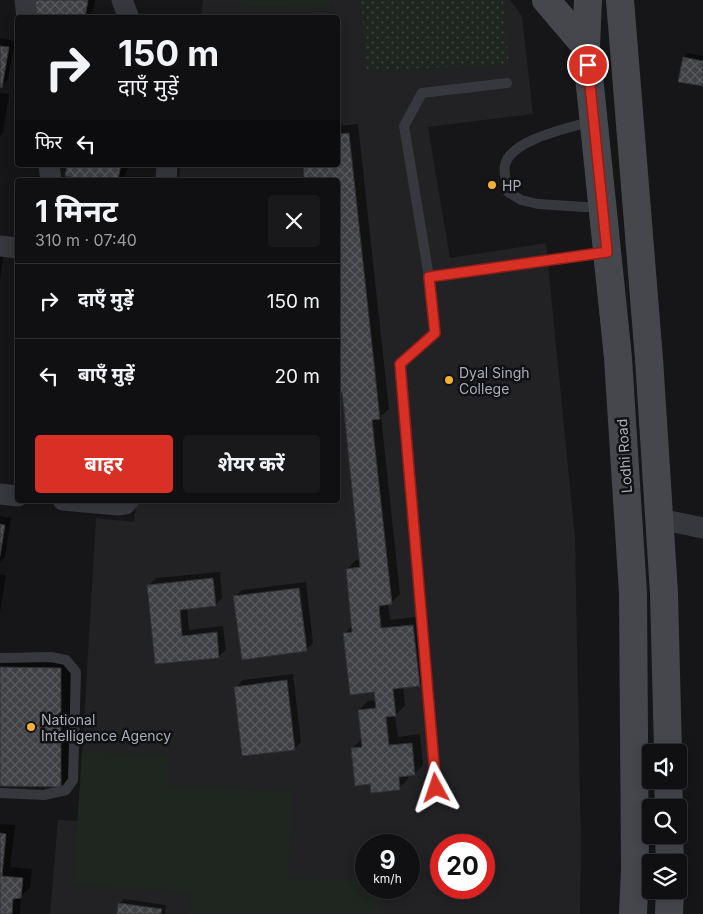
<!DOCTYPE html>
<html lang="hi">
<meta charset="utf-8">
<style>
:root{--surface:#101012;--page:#19191b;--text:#f1f3f6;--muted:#9c9d9f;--line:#303032;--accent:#d93025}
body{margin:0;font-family:Inter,"Noto Sans Devanagari",sans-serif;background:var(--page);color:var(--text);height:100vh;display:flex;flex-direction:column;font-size:19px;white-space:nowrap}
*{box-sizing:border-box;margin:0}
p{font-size:16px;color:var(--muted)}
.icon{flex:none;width:28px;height:28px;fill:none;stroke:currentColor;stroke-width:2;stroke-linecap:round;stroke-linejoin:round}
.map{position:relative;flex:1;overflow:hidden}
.side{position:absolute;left:15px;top:178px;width:325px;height:325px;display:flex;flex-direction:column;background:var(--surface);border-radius:5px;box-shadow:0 2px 12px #0003,0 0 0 1px var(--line)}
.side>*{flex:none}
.banner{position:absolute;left:15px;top:15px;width:325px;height:152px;border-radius:5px;box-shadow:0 2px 12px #0003,0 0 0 1px var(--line);background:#101012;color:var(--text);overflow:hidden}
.tools{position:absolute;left:642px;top:744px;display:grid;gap:10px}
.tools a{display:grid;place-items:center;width:45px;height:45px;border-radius:5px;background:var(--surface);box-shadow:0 2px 12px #0003,0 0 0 1px var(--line);font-size:25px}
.speed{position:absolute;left:355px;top:834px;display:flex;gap:10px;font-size:25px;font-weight:700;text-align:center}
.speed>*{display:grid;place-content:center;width:65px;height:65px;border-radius:50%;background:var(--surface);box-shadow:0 2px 12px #0003,0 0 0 1px var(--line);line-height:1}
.speed small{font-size:12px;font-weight:400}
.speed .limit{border:8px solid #d22;background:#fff;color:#111}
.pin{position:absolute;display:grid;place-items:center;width:42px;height:42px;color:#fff;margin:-21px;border:2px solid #fff;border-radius:50%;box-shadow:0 1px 5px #0007}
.me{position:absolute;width:55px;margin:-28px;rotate:355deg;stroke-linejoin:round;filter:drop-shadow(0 0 4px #0008)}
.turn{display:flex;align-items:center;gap:18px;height:105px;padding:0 20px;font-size:22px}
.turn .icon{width:65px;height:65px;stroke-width:2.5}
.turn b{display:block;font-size:35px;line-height:42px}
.then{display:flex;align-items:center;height:48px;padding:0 20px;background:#0003;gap:10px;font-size:19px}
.round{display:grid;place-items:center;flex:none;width:52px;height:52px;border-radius:5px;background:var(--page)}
.summary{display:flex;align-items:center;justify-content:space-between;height:85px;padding:0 20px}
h1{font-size:30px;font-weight:700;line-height:38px}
.action{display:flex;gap:10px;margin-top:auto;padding:10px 20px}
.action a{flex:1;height:58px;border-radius:5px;background:var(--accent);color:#fff;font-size:20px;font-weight:700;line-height:58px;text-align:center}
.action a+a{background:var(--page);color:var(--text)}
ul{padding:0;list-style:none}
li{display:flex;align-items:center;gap:15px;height:75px;padding:0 20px;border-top:1px solid var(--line)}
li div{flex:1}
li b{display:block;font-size:19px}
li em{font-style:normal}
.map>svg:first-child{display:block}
</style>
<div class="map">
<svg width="703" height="914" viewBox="0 0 703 914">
<defs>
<pattern id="grass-dots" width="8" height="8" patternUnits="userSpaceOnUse" patternTransform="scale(1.25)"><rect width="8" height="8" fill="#1e261f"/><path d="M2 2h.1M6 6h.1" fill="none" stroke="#3c433d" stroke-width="1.8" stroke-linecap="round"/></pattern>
<pattern id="building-cross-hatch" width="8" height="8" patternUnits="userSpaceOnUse" patternTransform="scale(1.25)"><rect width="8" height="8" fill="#404145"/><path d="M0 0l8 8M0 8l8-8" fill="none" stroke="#595a5e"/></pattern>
</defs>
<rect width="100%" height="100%" fill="#161618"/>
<path fill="#222225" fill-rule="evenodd" d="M203,0H510L522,16L533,114L428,127L450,258L546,243L575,538L581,848L580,914H50L58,820L78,821L96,518L134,522L137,500H338V180H179L181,165H338V18L201,17ZM366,845H409V888H366ZM441,845H484V888H441Z"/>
<path fill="url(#grass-dots)" d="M361,0H503L509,65L367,70Z"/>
<path fill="#1e261f" d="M240,0H331L330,10L240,5Z
M82,752L168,755L167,786L292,791L289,878L366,881V888H379L378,914H189L190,892L73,885Z"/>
<path fill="#0007" d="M36,0H95L93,11L89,15L94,16V18H50L51,15Z
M0,38L15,41L8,79L1,86H0Z
M688,53L703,56V85L684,58Z
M0,93L9,94L3,133L0,136Z
M358,124L389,409L381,416L400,594L391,603H388L390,620L422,616L428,675L419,685L403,686L405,706L395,715L398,737L420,734L423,765L414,774L408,775V779L399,788L371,783L352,749L362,739L359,710L368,701L376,700L375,691L344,634L353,625L347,569L356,560L361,559L343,391H338V180H318L317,176L304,165H338V126Z
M68,165H128L126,174L120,180H83V178Z
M0,252H4L0,281Z
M0,516L11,518L5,557L0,562Z
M220,572L222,598L215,605L187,608L189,630L223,626L226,650L219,656L157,663L149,585L156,578Z
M0,574L6,575L0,613Z
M306,582L313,643L306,650L235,597L242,590Z
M0,659H70V777L61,786L0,785Z
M293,674L301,742L294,749L236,687L243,680Z
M0,824L15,825L10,867L32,869L30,888L21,896L20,914H0Z
M124,899L166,905L165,914H118L119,904Z"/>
<path fill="url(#building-cross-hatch)" stroke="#303034" d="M34,0H88L85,18H49V16L32,13Z
M0,46L9,47L2,88L0,87Z
M683,57L703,61V86L678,82Z
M349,133L380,419L372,420L392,604L379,606L381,628L413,625L420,686L393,689L396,716L386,717L389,745L412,743L415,775L399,777L400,790L371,793L370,784L355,786L351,748L362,747L358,710L376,708L374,692L350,695L343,633L352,632L346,569L360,567L342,392H338V180H317L316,177L304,178L303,165H338V134Z
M67,165H121L118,180H82V179L65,176Z
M0,524L5,525L0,556Z
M213,578L216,606L180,610L182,636L217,632L219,658L155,664L147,585Z
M299,588L307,651L242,660L233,596Z
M0,667L61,668V787L0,786Z
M287,680L295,750L242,756L234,687Z
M0,833L6,834L2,876L23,878L21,898L13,899L12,914H0Z
M118,903L162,909L161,914H117Z"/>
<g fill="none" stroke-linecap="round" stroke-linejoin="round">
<path stroke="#37383d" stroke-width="10" d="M592,121C570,128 511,139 505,165C503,172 507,184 508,192L521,200L538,204L601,208
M429,277L606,253
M0,658L51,657L66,660L76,672L73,780L66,790L44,795L0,793
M436,788L401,364L435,333L429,277L404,126L422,93L507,83"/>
<path stroke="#37383d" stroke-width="21" d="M25,0L27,18
M122,0L129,18
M49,165L51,180
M166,180L167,165
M0,246L18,248
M0,494L18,496
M63,500L118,505L125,504L129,500
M660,519L703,528"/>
<path stroke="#45474d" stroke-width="28" d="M546,0L586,47
M588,0L586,47L618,358L633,593L635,869L633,914
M620,0L649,359L664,593L668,752
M668,780L669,808
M669,835L670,862
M669,914L670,890"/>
</g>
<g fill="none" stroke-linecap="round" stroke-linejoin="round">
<g stroke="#8d1f18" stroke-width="12">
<path id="route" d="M436,788L400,364L435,333L429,277L607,252L588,65"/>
</g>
<use href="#route" stroke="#d93025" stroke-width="9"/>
</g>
<g fill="#f2b134" stroke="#111113" stroke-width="2">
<circle cx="492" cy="185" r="5"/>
<circle cx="449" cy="380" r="5"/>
<circle cx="31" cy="727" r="5"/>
</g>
<g text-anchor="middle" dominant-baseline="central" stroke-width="5" stroke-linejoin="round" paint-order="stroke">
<g font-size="14" fill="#a8adb8" stroke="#111113" text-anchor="start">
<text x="502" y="185">HP</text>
<text x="459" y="372">Dyal Singh<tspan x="459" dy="16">College</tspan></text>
<text x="41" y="719">National<tspan x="41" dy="16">Intelligence Agency</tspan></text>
</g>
<g font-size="14" fill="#a8adb8" stroke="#111113">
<text transform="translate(624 456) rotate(-94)">Lodhi Road</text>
</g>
</g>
</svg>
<div class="tools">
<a><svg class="icon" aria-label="sound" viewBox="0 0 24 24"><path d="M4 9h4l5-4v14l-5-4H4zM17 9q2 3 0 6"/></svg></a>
<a><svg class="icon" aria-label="search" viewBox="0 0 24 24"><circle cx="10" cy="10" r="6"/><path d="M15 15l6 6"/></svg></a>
<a><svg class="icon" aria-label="layers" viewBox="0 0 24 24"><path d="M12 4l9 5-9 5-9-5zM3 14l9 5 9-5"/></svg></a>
</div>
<div class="speed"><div>9<small>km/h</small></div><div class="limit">20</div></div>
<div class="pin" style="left:588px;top:65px;background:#d93025"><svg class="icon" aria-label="arrive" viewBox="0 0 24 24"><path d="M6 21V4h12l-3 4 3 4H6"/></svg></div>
<svg class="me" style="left:436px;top:788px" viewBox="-20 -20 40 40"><path d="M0-17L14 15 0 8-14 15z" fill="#d93025" stroke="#fff" stroke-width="4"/></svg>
<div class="banner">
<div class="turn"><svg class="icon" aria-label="right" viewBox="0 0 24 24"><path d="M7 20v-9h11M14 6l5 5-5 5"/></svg><div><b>150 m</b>दाएँ मुड़ें</div></div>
<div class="then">फिर<svg class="icon" aria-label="left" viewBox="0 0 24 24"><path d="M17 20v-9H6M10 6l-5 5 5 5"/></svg></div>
</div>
<section class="side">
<div class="summary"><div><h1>1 मिनट</h1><p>310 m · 07:40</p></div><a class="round"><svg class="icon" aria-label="close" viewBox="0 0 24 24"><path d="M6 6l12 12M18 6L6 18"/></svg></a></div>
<ul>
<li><svg class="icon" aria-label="right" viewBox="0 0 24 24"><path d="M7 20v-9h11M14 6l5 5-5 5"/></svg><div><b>दाएँ मुड़ें</b></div><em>150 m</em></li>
<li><svg class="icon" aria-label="left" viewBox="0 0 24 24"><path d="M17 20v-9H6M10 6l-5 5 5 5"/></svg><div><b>बाएँ मुड़ें</b></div><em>20 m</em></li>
</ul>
<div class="action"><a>बाहर</a><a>शेयर करें</a></div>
</section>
</div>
